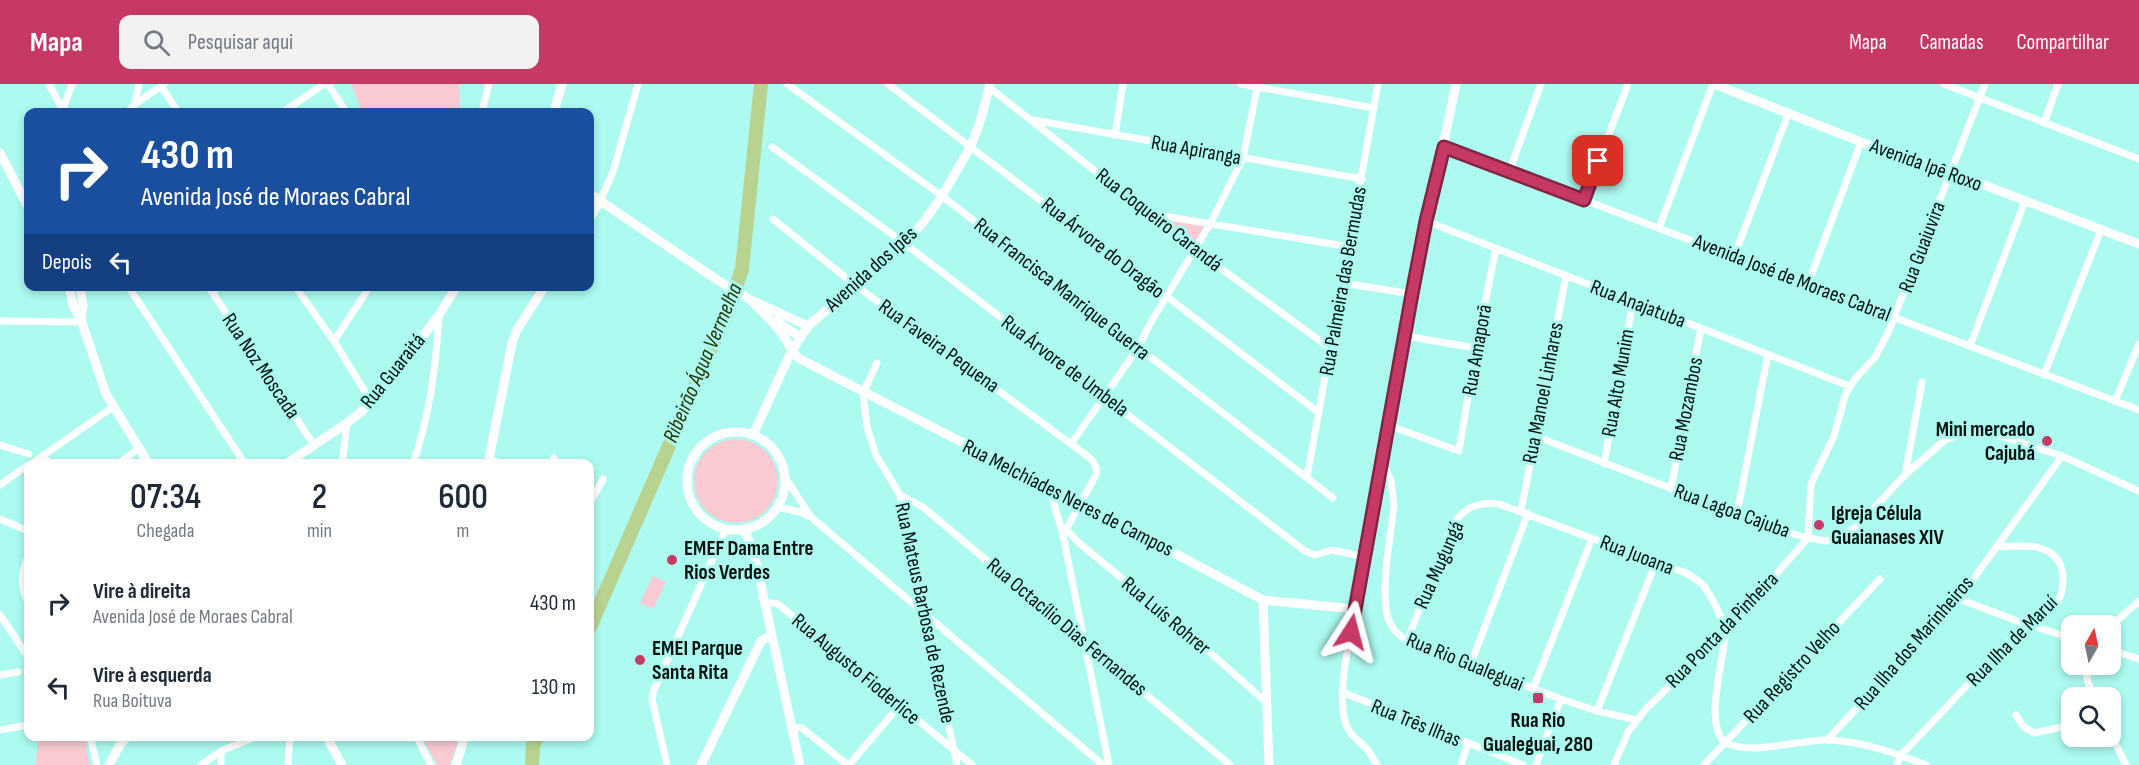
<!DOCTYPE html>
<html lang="pt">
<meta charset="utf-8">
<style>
:root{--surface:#fff;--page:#f2f2f3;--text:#1f2937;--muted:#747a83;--accent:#c63965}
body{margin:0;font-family:"Sofia Sans Condensed",sans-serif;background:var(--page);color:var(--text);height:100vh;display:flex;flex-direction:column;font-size:22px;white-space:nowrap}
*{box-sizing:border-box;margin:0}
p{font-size:20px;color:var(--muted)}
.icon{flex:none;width:33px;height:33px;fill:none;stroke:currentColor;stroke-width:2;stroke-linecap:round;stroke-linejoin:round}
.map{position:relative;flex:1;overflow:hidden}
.details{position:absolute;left:24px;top:375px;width:570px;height:282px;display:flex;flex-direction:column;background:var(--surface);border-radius:12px;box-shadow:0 3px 9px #0003}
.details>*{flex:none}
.top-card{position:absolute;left:24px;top:24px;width:570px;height:183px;border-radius:12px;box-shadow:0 3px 9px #0003;background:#1a4fa0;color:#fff;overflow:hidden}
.needle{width:39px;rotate:9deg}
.buttons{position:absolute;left:2061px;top:531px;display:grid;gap:12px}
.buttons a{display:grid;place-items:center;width:60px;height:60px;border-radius:12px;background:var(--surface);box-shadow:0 3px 9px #0003;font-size:30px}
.pin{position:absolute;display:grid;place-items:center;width:51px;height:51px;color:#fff;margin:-26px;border-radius:12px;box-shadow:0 3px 9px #0006}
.me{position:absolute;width:66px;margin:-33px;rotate:9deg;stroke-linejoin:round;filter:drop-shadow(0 0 4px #0008)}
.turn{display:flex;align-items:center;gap:21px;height:126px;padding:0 18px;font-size:27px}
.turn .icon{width:78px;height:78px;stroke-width:2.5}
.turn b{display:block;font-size:42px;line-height:51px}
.then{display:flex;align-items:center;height:57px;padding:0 18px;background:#0003;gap:12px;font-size:22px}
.eta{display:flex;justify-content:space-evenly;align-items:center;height:102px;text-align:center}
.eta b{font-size:36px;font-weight:600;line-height:42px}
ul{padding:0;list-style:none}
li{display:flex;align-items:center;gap:18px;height:84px;padding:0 18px}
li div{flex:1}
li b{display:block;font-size:22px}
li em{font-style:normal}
header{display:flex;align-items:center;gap:36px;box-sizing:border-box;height:84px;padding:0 30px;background:var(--accent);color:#fff}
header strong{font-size:28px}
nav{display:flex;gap:33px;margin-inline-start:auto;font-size:21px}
.search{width:420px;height:54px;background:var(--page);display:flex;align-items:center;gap:15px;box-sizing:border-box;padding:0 21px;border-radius:12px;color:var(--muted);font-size:22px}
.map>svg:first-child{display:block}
</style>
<header>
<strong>Mapa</strong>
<div class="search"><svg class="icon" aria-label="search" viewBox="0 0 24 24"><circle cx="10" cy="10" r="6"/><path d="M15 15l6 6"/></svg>Pesquisar aqui</div>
<nav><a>Mapa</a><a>Camadas</a><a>Compartilhar</a></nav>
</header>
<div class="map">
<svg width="2139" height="681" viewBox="0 0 2139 681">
<rect width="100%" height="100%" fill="#acfaf0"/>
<path fill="#fbcbd4" d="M351,0H459L460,28H362Z
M1144,125L1207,137L1192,163Z
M694 397a42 42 0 1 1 84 0a42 42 0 1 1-84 0Z
M653,492L666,498L653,525L640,519Z
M38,653H84L90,681H36Z
M422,653H459L450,681H437Z"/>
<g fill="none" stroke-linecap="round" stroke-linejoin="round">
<path stroke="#b8d390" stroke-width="14" d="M590,543L729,224L742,185L761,0
M532,681L533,661L538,652"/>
<path stroke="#fff" stroke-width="7" d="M49,0L64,28
M328,0L346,28
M787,0L942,112L1333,414
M888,0L1318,328
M1241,0L1374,24
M1944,0L2139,75
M161,2L178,28
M990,4L1194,165L1330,264
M135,20L139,0
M63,25L72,0
M128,28L135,20L164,0
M283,28L324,0
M482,28L489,0
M1034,36L1362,95
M2044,39L2058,0
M1115,51L1123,0
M772,63L904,159L1305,467L1315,471L1332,466L1365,473
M1444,63L2139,326
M1509,88L1541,0
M1584,116L1628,0
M600,117L613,88L638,0
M1151,130L1350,163
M773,135L855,201L1071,360C1081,368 1100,377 1096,391L1063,451
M1426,137L1849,302
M1659,144L1713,0
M1734,173L1789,28
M1343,199L1412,210
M1808,200L1861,58
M128,202L245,380
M208,202L314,361
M295,202L334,257L372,319
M212,208L220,202
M0,237L81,238
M1405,252L1476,264
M334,257L370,202
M1970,262L2025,117
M877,279L863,309L867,343L876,371L900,411L918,502L929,535L941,606L957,681
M2044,291L2101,146
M2115,317L2139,260
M1388,341L1459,367L1476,264L1496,164
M1535,352L1737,430L1787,448L1808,454L1827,457L1847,450L1858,441L1905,391L1945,356L1969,348L1994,350L2062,372L2139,407
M1071,360L1138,264L1151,238L1210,140L1243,74L1258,0
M0,361L29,370
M43,371L50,380
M489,374L501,380
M1382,375L1391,397L1394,421C1391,450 1379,511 1389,537C1393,546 1399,551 1407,557L1561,615L1597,627L1636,636
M31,380L113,323
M117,380L140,364
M342,380L347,339
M413,380C430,331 436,282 439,231
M551,380L554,374
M1604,380L1633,218
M1905,391L1922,298
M1307,393L1378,0
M786,395L811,433L1103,681
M0,401L28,381
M1049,403L1063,451L1109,681
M1671,405L1701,244
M900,411L923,423L1230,681
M590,416L594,412L603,395
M778,423L799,428L809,432
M1521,427L1566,192
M1737,430L1768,270
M0,435L28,447
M1066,445L1078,458L1188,549L1266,618
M1808,454L1811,400L1834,352L1846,309L1855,295L1875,273L1888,249L1985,0
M28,471C22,489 19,501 28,518
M1959,515L2028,541L2072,554
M764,518L778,520L972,681
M1355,525C1350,555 1334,618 1348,645C1352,653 1361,658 1367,665C1371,670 1374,676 1377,681
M0,531L28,573
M2110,543L2139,517
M1407,557L1452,442C1464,423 1477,418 1499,420L1686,489C1692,492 1697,496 1702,500C1710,509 1725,538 1725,550C1724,577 1704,637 1724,658C1752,673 1797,655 1828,656C1862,657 1895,669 1926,681
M2110,566L2139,575
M2086,580L2087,595L2094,614
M1470,582L1528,429
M0,591L18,588
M1533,605L1592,454
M1342,608L1523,681
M1597,627L1656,478
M2016,631L2023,642L2034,649L2072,641
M791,643L802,644L848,681
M0,646L28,641
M2110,648L2126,681
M90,652L97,681
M416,652L431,681
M1827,656L1959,515L2062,372
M201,681L221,667L258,652
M221,681V667
M288,681L290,652
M667,681L652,615L654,606L726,445
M849,681L899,622
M1461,681L1468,660
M1536,681L1561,615
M1614,681L1628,648L1646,625L1725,548L1808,454
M1704,681L1880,495
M1897,681L1901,671C1940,631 1978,588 2018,549C2031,536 2052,530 2060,513C2063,507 2063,498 2063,491C2059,457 2022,461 1996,463"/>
<path stroke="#fff" stroke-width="9" d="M1714,0L1861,58L1950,88L2139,160
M554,28L562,0
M0,69L28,123
M590,110L719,197L751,216L808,242
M590,134L600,117
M69,202L73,221L81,236L106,310L149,380
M80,202L83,221L81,236
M751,216C761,227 772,237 781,248C788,258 790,267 800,275L1049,403L1263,516L1355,525L1412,210L1456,0
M776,237L800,253
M687 397a49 49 0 1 1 98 0a49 49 0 1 1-98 0Z
M753,351L791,268L808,242L904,159L922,140L942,112L971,62L980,38L990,0
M286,380L347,339L372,319L439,231L457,202
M488,380L512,259L517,246L545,202
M744,446L753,464L800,681
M1263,516L1269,681
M326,652L342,681
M109,681L120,661L128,652
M456,681L465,652
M701,681L761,557L771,551"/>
</g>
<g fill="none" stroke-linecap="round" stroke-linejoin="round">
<g stroke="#812542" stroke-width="15">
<path id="route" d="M1351,548L1412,210L1426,137L1444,63L1584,116L1598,77"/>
</g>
<use href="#route" stroke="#c63965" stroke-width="10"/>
</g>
<g fill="#c63965" stroke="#acfaf0" stroke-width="2">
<circle cx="2047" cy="357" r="6"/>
<circle cx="1819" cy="441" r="6"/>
<circle cx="672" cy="476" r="6"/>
<circle cx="640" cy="576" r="6"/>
<rect x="1532" y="608" width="12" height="12" rx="3"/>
</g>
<g text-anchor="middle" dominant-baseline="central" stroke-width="6" stroke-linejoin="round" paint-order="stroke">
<g font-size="21" fill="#00110f" stroke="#acfaf0">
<text transform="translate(1196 66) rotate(10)">Rua Apiranga</text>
<text transform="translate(1926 81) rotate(20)">Avenida Ipê Roxo</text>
<text transform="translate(1159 136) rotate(38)">Rua Coqueiro Carandá</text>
<text transform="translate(1922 163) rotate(-69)">Rua Guaiuvira</text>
<text transform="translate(1103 164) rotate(38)">Rua Árvore do Dragão</text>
<text transform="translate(871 185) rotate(-42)">Avenida dos Ipês</text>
<text transform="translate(1792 194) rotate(21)">Avenida José de Moraes Cabral</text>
<text transform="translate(1343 197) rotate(-80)">Rua Palmeira das Bermudas</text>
<text transform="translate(1062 205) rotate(38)">Rua Francisca Manrique Guerra</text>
<text transform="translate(1638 220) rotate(21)">Rua Anajatuba</text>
<text transform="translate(939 262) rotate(36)">Rua Faveira Pequena</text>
<text transform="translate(1477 266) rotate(-80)">Rua Amaporã</text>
<text transform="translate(261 282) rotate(56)">Rua Noz Moscada</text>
<text transform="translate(1065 282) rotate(37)">Rua Árvore de Umbela</text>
<text transform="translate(393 287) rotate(-51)">Rua Guaraitá</text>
<text transform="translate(1618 299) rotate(-80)">Rua Alto Munim</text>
<text transform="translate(1543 309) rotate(-79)">Rua Manoel Linhares</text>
<text transform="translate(1686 325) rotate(-79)">Rua Mozambos</text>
<text transform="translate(1068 414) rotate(27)">Rua Melchíades Neres de Campos</text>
<text transform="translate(1732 427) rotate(20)">Rua Lagoa Cajuba</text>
<text transform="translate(1637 471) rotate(21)">Rua Juoana</text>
<text transform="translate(1439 481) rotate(-66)">Rua Mugungá</text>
<text transform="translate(925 529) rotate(78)">Rua Mateus Barbosa de Rezende</text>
<text transform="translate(1166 532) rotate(40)">Rua Luís Rohrer</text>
<text transform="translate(1067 543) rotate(40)">Rua Octacílio Dias Fernandes</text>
<text transform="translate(1722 546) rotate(-46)">Rua Ponta da Pinheira</text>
<text transform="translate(2012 557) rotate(-45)">Rua Ilha de Maruí</text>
<text transform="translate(1914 559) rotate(-49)">Rua Ilha dos Marinheiros</text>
<text transform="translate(1465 578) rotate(22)">Rua Rio Gualeguai</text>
<text transform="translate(856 585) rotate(40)">Rua Augusto Fioderlice</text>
<text transform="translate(1792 588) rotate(-47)">Rua Registro Velho</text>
<text transform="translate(1416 639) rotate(22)">Rua Três Ilhas</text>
</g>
<g font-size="21" font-weight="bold" fill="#00110f" stroke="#acfaf0" text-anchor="start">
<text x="2035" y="345" text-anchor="end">Mini mercado<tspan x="2035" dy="24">Cajubá</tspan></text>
<text x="1831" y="429">Igreja Célula<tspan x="1831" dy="24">Guaianases XIV</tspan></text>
<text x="684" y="464">EMEF Dama Entre<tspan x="684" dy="24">Rios Verdes</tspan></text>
<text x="652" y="564">EMEI Parque<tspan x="652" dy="24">Santa Rita</tspan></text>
<text x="1538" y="636" text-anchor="middle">Rua Rio<tspan x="1538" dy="24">Gualeguai, 280</tspan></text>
</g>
<g font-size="22" font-style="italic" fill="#273705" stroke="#acfaf0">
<text transform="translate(703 279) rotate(-67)">Ribeirão Água Vermelha</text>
</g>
</g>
</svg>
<div class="buttons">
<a><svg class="needle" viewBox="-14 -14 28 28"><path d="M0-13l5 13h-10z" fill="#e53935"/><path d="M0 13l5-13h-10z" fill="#747a83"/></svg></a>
<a><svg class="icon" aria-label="search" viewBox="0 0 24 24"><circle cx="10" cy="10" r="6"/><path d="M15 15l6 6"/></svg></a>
</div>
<div class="pin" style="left:1598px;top:77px;background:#d93025"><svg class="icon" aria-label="arrive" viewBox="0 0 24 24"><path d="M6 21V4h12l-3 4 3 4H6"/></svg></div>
<svg class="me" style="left:1351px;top:548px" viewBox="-20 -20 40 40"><path d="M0-17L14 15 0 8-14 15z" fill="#c63965" stroke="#fff" stroke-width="4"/></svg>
<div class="top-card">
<div class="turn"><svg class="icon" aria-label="right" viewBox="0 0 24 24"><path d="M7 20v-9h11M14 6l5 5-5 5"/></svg><div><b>430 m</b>Avenida José de Moraes Cabral</div></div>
<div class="then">Depois<svg class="icon" aria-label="left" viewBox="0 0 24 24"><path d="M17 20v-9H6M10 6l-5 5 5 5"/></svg></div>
</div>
<section class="details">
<div class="eta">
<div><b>07:34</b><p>Chegada</p></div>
<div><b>2</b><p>min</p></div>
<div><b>600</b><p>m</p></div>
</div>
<ul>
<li><svg class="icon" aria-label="right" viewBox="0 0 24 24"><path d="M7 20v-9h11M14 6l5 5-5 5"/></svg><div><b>Vire à direita</b><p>Avenida José de Moraes Cabral</p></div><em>430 m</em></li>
<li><svg class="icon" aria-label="left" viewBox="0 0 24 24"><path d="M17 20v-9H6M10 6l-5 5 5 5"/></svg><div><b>Vire à esquerda</b><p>Rua Boituva</p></div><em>130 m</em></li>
</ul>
</section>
</div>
